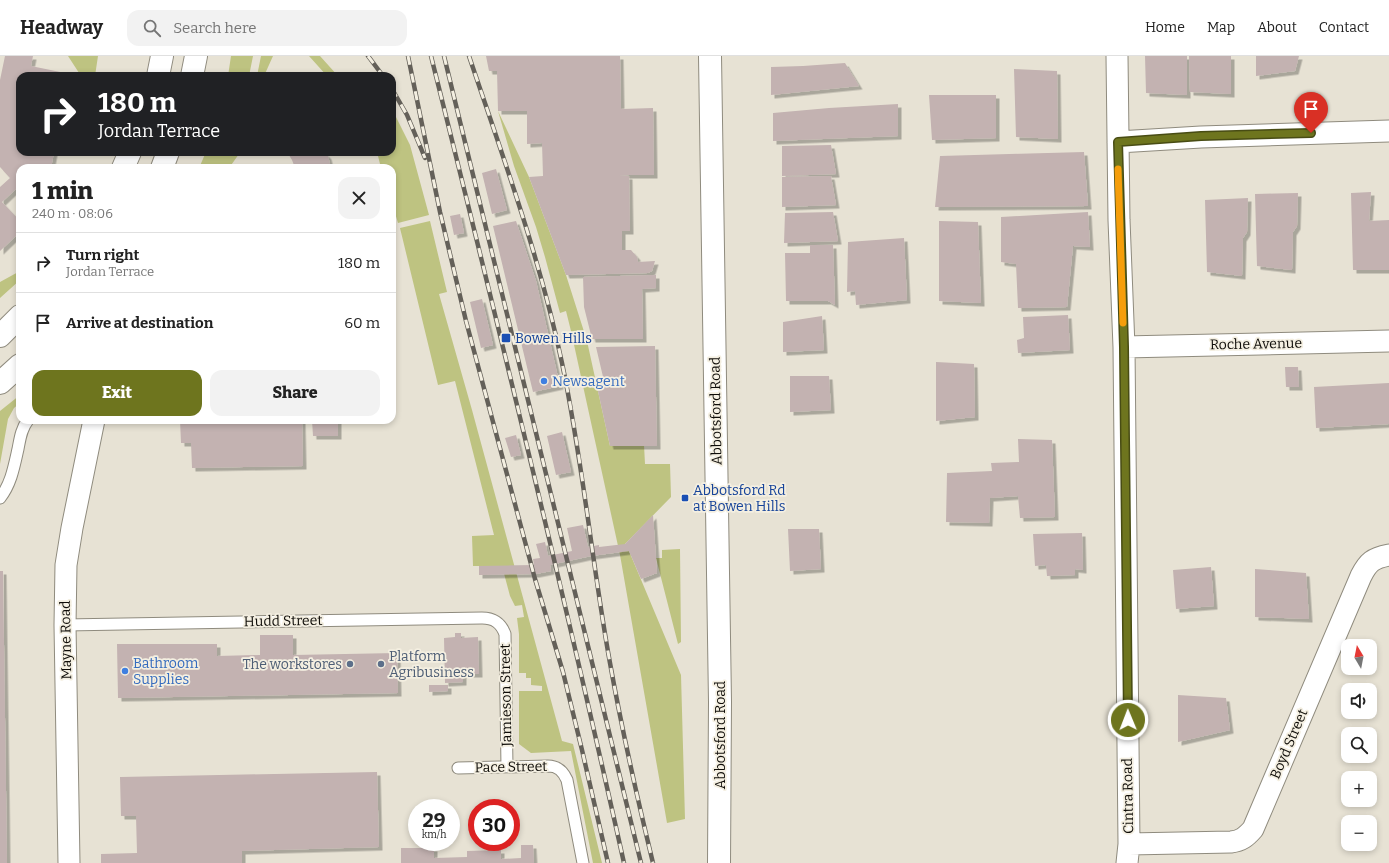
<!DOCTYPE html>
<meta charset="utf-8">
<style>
:root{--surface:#fff;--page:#f2f2f2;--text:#222;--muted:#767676;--line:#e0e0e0;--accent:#6e751e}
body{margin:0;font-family:Bitter,serif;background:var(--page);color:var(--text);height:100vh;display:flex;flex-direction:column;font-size:15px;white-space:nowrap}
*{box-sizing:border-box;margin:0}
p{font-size:13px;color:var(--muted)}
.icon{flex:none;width:22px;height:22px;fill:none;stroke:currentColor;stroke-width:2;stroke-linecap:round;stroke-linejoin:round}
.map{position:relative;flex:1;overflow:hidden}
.sheet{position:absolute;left:16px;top:108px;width:380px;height:260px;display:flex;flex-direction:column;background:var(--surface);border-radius:12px;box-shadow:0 2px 6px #0003}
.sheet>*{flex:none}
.top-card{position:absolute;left:16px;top:16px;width:380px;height:84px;border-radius:12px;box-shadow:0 2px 6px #0003;background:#202124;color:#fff;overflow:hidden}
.needle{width:26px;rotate:350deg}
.fabs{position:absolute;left:1341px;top:583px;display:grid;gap:8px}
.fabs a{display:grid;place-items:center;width:36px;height:36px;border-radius:8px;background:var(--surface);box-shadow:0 2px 6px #0003;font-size:20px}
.speed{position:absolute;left:408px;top:743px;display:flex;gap:8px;font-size:20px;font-weight:700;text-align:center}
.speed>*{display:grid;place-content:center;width:52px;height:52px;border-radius:50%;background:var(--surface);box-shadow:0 2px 6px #0003;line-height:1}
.speed small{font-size:10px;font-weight:400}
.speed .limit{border:6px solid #d22;background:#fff;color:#111}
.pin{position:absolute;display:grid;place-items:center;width:34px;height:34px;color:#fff;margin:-41px -17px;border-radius:50% 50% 50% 0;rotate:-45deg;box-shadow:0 0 4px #0007}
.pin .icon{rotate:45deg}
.me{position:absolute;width:44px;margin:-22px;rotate:359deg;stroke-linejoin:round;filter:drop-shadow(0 0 3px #0008)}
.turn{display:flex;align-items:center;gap:14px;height:84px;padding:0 16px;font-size:18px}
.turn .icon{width:52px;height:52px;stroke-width:2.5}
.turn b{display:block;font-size:28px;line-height:34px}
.round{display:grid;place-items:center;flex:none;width:42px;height:42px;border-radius:12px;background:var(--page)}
.overview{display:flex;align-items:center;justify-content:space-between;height:68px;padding:0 16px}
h1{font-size:24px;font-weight:800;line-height:30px}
.cta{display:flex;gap:8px;margin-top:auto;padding:8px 16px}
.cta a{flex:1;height:46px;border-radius:12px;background:var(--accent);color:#fff;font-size:16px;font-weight:800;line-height:46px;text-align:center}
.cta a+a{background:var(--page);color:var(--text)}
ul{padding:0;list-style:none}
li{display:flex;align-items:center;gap:12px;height:60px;padding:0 16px;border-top:1px solid var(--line)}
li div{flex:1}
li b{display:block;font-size:15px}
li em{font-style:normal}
header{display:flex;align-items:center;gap:24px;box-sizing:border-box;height:56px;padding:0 20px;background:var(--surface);border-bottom:1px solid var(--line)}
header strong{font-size:19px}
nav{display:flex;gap:22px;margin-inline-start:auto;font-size:14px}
.search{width:280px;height:36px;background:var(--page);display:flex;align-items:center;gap:10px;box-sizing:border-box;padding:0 14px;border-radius:12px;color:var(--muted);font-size:15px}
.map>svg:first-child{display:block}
</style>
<header>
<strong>Headway</strong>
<div class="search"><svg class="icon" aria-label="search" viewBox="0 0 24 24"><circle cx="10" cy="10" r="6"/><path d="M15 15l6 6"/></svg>Search here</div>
<nav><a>Home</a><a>Map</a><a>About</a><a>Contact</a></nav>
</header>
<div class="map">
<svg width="1389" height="807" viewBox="0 0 1389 807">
<defs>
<filter id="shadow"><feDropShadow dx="3.5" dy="3.5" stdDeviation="0" flood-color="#0004"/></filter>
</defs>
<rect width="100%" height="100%" fill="#e7e2d4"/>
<path fill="#bec381" d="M68,0H98L95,20H81Z
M231,0H253L249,20H228Z
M261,0H273L264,20H257Z
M309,0H320L338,20H327Z
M498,55L529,121L566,219L587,285L610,390L644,389L645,408H670L671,441L625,488V495H629L681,619L685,763L667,767L620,499L571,275L566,255L560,257L545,201L536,171L514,110Z
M396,61L410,89L429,159L398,167L392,147V112H381L377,96H392V63Z
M206,96H239V98L229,112H199Z
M430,165L447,236L439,238L472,354L562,685L573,688L602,807H593L571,695L531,697L519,688V635H542V630L531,629V622H526V617H519V578L517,562L524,561L522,549L515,550L510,540L502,510H473L472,480L494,479L455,325L438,329L400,172Z
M20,215V224L0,242V226Z
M20,339V347L14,352L8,363L0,408V355Z
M680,493L681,586L678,588L656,502H662V494Z"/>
<path fill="#c3b2b1" filter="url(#shadow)" d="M5,0H33L31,10L70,18L69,20H20V96H54L51,112H20V133L18,131L2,146L20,165V176L0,195V131L10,122L0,111V24Z
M486,0H620L621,53L653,52L654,119H619L629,120L630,175H622V194H631L637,201L638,206L655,205L652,215L648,217L566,219L529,121L543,120L542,87L527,88V55H498L497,15H489Z
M1145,0H1187V39L1146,37Z
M1189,0H1231V38L1190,36Z
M1256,0H1299L1295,15L1256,20Z
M845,7L859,30L771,39V11L803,10Z
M1014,13L1057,15L1058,83L1016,81Z
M929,39H996V82L932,84Z
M898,48V80L773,85V57L829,52Z
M831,89L836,118L782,120V90Z
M287,96H324L328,100L331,112H295L292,104Z
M1084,96L1088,150L935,151L940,100Z
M496,113L507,154L492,158L482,117Z
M831,120L836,149L782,151V121Z
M1371,136L1369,165L1389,164V214H1353L1351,137Z
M1298,137L1297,170L1293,176L1292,214L1257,210L1255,138Z
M1248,142L1247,176L1243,182L1242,220L1207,216L1205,144Z
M833,156L838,185L784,187L785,157Z
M1088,156L1090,191L1073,190L1067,251L1018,252L1016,208L1001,206V161Z
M460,158L464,177L454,179L450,160Z
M516,165L536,225L560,330L533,336L493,170Z
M939,165L978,166L981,247L939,245Z
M904,182L907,244L856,249L855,235L847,236L848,186Z
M810,189H833L835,249L828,245H786L785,197H810Z
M656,219V232L642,233L643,283H592L584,251L583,221Z
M482,243L493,289L481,292L470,246Z
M1068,259L1070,294L1018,297L1017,284L1024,282L1023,261Z
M822,260L824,294L783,296V266Z
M655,290L657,390H610L596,326L604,325L596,291Z
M936,306L974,308L975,361L936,365Z
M1285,311H1298L1299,331H1286Z
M790,320H829L831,354L790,356Z
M1389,327V368L1316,372L1314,331Z
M180,364H302L303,410L192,412L191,387H181Z
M312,364H338V380H313Z
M562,376L571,416L556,419L547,380Z
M516,379L521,399L511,401L505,382Z
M1018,383L1052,384L1055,461L1020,462L1018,440L990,442L989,467L946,466L947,417L992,415L991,407L1019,406Z
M653,459L657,517L641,523L629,495L591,500L550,509L551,515L536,518L479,519V510L534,509L533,503L540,502L536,488L545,486L548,500L572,495L567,472L583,469L588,491L599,489V491L625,488Z
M788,473H819L821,513L790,515Z
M1082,477L1083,514L1075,513V519L1047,520L1046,509L1035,510L1033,478Z
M1211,511L1214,550L1176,553L1173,514Z
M1255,513L1306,517L1309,563L1255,561Z
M0,515H3L7,807H0Z
M455,577H461V582L478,581L479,618H463V626L445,627L444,582L455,581Z
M260,579H293V599L397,597L398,637L118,642L117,588H217V600L260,599Z
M429,629H448V635L429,636Z
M1178,639L1226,642L1230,674L1178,686Z
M377,716L379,791L242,795V807H101V798L137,797L136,760H121L120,721Z
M521,789H533L534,807H401V792H434V802L467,801V795L501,794V803L521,802Z"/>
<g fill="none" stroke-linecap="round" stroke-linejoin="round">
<g stroke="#8f8b7e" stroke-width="13">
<path id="lane" d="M0,442C11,428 14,411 18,393C20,383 21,373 28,364
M65,569L482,562C494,562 501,567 505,578L507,711
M458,712L548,710C558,710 563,715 567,724L583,807"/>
</g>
<g stroke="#8f8b7e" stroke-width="23">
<path id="street" d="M1117,0L1119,164L1124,291L1129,788L1127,807
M1118,86L1201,81L1389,75
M1124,291L1389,285
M1129,788L1231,786C1241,785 1246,781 1253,773L1361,520C1368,506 1373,502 1389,499
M69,807L65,569L66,509L72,472L94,364"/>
</g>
<g stroke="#8f8b7e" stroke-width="24">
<path id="highway" d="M710,0L720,646L719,807
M158,20L162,0
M192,20L196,0
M123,112L130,96
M162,112L168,96
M0,280L20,260
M0,327L20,309"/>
</g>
<use href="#lane" stroke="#fff" stroke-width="11"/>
<use href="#street" stroke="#fff" stroke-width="21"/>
<use href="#highway" stroke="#fff" stroke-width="22"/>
<g stroke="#646059" stroke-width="4.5">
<path id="rail" d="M368,0L383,20
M408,0L440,156L466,265L535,523L563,616L582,694L608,807
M431,0C498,268 564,537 624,807
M444,0L641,807
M469,0C503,101 540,202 562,307C583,406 592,508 610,607C622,674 637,741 653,807
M392,33L407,59L425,102"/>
</g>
<use href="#rail" stroke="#f4efe1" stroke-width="3" stroke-dasharray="9" stroke-linecap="butt"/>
</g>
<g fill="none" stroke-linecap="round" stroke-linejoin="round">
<g stroke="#484c14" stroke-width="10">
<path id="route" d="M1128,664L1124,291L1118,86L1201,80L1311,77"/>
</g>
<use href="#route" stroke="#6e751e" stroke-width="7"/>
<path stroke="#f59e0b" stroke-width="7" d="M1118,113L1123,267"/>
</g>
<g fill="#1a4fb4" stroke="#f4efe1" stroke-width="1.5">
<rect x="501" y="277" width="10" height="10" rx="2"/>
<rect x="681" y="438" width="8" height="8" rx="2"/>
</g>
<g fill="#3f7fe0" stroke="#f4efe1" stroke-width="1.5">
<circle cx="544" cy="325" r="4"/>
<circle cx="125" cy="615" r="4"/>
</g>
<g fill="#5c6f8a" stroke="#f4efe1" stroke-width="1.5">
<circle cx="350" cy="608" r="4"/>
<circle cx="381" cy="608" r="4"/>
</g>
<g text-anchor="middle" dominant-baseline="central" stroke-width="3.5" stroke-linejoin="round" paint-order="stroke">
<g font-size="14" fill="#164399" stroke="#f4efe1" text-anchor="start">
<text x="515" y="282">Bowen Hills</text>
<text x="693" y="434">Abbotsford Rd<tspan x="693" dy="16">at Bowen Hills</tspan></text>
</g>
<g font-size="14" fill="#0e0c08" stroke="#f4efe1">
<text transform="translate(1256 288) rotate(-1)">Roche Avenue</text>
<text transform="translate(716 355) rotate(-91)">Abbotsford Road</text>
<text transform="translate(283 565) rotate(-1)">Hudd Street</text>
<text transform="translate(66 584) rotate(-91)">Mayne Road</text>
<text transform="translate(506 639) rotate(-91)">Jamieson Street</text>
<text transform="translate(720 679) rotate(-90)">Abbotsford Road</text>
<text transform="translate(1289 688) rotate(-67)">Boyd Street</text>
<text transform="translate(511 711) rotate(-1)">Pace Street</text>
<text transform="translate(1128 740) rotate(-91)">Cintra Road</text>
</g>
<g font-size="14" fill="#366cbe" stroke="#f4efe1" text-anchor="start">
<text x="552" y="325">Newsagent</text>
<text x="133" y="607">Bathroom<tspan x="133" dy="16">Supplies</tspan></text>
</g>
<g font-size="14" fill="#4e5e75" stroke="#f4efe1" text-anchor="start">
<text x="389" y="600">Platform<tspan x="389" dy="16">Agribusiness</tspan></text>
<text x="342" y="608" text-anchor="end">The workstores</text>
</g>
</g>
</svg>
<div class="fabs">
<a><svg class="needle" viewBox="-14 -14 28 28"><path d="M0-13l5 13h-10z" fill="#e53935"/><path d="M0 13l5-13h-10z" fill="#767676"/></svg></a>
<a><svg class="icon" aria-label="sound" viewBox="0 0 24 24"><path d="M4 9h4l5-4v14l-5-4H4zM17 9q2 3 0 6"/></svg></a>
<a><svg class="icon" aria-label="search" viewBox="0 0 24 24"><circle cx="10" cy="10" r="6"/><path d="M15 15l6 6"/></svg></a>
<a>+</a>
<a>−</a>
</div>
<div class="speed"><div>29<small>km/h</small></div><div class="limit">30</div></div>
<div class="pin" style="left:1311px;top:77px;background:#d93025"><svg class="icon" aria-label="arrive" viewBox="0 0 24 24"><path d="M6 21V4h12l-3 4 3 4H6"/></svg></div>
<svg class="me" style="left:1128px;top:664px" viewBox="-20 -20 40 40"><circle r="17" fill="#6e751e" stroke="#fff" stroke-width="3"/><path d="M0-11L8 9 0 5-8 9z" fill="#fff"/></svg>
<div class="top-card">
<div class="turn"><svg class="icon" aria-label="right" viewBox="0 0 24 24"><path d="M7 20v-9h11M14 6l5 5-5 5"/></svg><div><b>180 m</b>Jordan Terrace</div></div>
</div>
<section class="sheet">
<div class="overview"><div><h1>1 min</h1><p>240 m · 08:06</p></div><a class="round"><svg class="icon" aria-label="close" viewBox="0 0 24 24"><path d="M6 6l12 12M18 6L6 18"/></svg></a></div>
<ul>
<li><svg class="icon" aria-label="right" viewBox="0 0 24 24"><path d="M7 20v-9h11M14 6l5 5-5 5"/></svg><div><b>Turn right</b><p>Jordan Terrace</p></div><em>180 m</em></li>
<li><svg class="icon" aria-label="arrive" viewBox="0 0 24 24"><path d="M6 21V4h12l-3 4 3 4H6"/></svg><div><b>Arrive at destination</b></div><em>60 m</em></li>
</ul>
<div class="cta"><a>Exit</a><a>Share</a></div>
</section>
</div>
